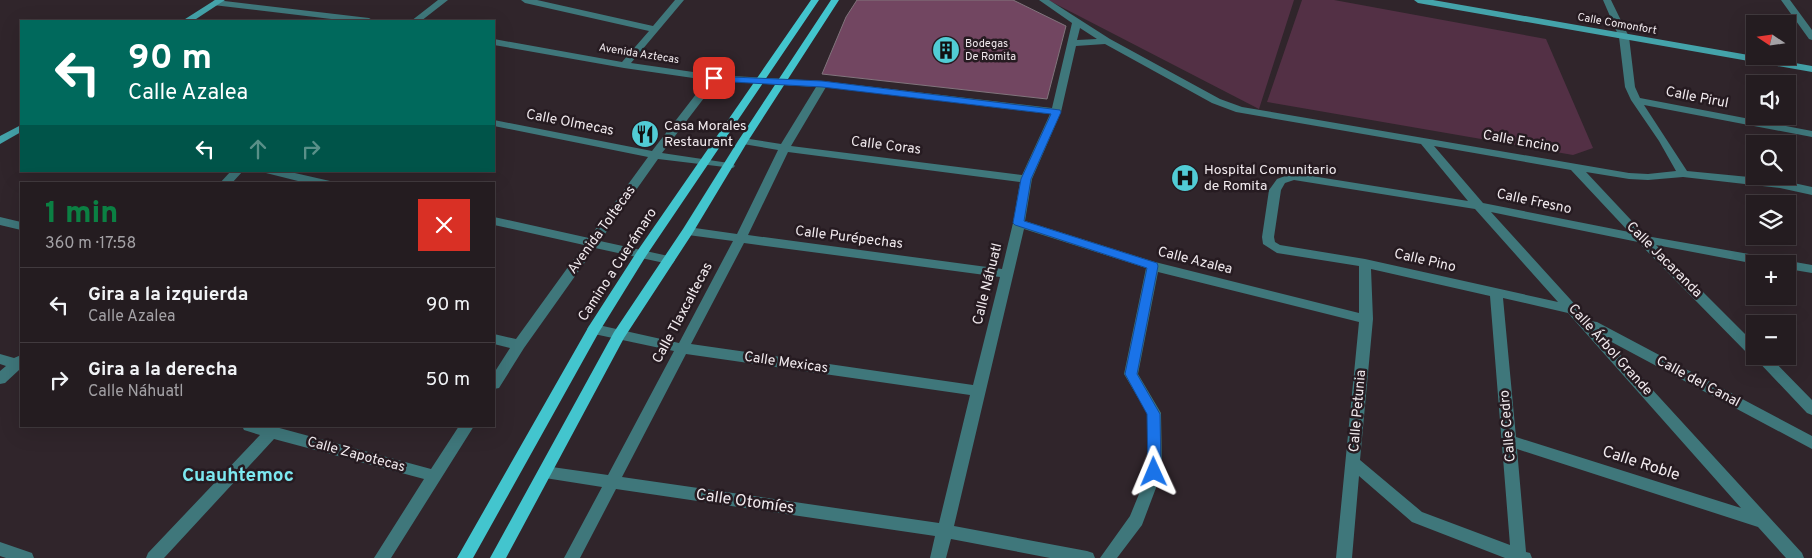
<!DOCTYPE html>
<html lang="es">
<meta charset="utf-8">
<style>
:root{--surface:#241c20;--page:#30292d;--text:#f1f3f6;--muted:#a3a1a5;--line:#413a3e;--accent:#0b8043}
body{margin:0;font-family:Overpass,sans-serif;background:var(--page);color:var(--text);height:100vh;display:flex;flex-direction:column;font-size:19px;white-space:nowrap}
*{box-sizing:border-box;margin:0}
p{font-size:16px;color:var(--muted)}
.icon{flex:none;width:28px;height:28px;fill:none;stroke:currentColor;stroke-width:2;stroke-linecap:round;stroke-linejoin:round}
.map{position:relative;flex:1;overflow:hidden}
.details{position:absolute;left:20px;top:182px;width:475px;height:245px;display:flex;flex-direction:column;background:var(--surface);border-radius:0px;box-shadow:0 5px 20px #0002,0 0 0 1px var(--line)}
.details>*{flex:none}
.banner{position:absolute;left:20px;top:20px;width:475px;height:152px;border-radius:0px;box-shadow:0 5px 20px #0002,0 0 0 1px var(--line);background:#00695c;color:#fff;overflow:hidden}
.needle{width:32px;rotate:283deg}
.fabs{position:absolute;left:1746px;top:15px;display:grid;gap:10px}
.fabs a{display:grid;place-items:center;width:50px;height:50px;border-radius:0px;background:var(--surface);box-shadow:0 5px 20px #0002,0 0 0 1px var(--line);font-size:25px}
.pin{position:absolute;display:grid;place-items:center;width:42px;height:42px;color:#fff;margin:-21px;border-radius:10px;box-shadow:0 2px 8px #0006}
.me{position:absolute;width:55px;margin:-28px;rotate:359deg;stroke-linejoin:round;filter:drop-shadow(0 0 4px #0008)}
.turn{display:flex;align-items:center;gap:18px;height:105px;padding:0 25px;font-size:22px}
.turn .icon{width:65px;height:65px;stroke-width:2.5}
.turn b{display:block;font-size:35px;line-height:42px}
.lanes{display:flex;align-items:center;height:48px;padding:0 25px;background:#0003;justify-content:center;gap:25px;direction:ltr}
.lanes .off{opacity:.35}
.round{display:grid;place-items:center;flex:none;width:52px;height:52px;border-radius:0px;background:var(--page)}
.overview{display:flex;align-items:center;justify-content:space-between;height:85px;padding:0 25px}
h1{font-size:30px;font-weight:800;line-height:38px;color:var(--accent)}
ul{padding:0;list-style:none}
li{display:flex;align-items:center;gap:15px;height:75px;padding:0 25px;border-top:1px solid var(--line)}
li div{flex:1}
li b{display:block;font-size:19px}
li em{font-style:normal}
.map>svg:first-child{display:block}
</style>
<div class="map">
<svg width="1812" height="558" viewBox="0 0 1812 558">
<rect width="100%" height="100%" fill="#30252b"/>
<path fill="#533045" d="M1048,0H1294L1259,109Z
M1302,0H1334L1546,39L1593,148L1573,155L1267,102Z"/>
<path fill="#724661" stroke="#81747c" d="M857,0H1013L1066,26L1047,99L822,74L846,17Z"/>
<g fill="none" stroke-linecap="round" stroke-linejoin="round">
<path fill="#3f777b" fill-rule="evenodd" d="M216,0L369,18L374,21H348L213,5V1Z
M438,0H448L421,21H411Z
M521,0H537L653,26L675,0H684L631,63L714,75L823,81L1052,108L1072,23L1039,0H1049L1110,39L1220,99L1242,107L1629,173L1648,174L1676,171L1659,141L1631,100L1625,87L1619,37L1603,0H1611L1629,37L1635,87L1640,98L1812,131V137L1644,105L1687,171L1780,180L1812,187V195L1780,188L1683,177L1648,180L1629,179L1586,172L1646,236L1812,265V273L1788,269V264H1756L1656,245L1755,344V356H1769L1812,400V415L1807,413L1754,357L1750,356L1638,242L1491,212L1590,321L1597,322L1812,436V449L1606,339L1802,553L1804,558H1786L1758,527L1517,449L1526,552L1530,553L1532,558H1505L1412,522L1359,476L1352,558H1336L1359,322L1158,272L1138,374L1161,413L1162,472L1142,525L1117,558H1100L1130,516L1148,472L1147,413L1124,374L1146,268L1024,229L954,526L1087,551L1093,553L1095,558H1050L951,539L946,558H930L935,536L616,489L580,558H564L602,487L545,478L540,476L538,472L540,468L545,466L608,475L674,351L594,334L589,332L587,329L589,326L594,324L679,343L733,241L688,235L682,231L688,227L737,234L778,150L743,144L738,141L743,138L781,144L816,87L717,81L662,153L729,163L733,164L735,166L733,168L658,159L600,241L673,257L675,260L673,263L669,264L595,248L524,348L499,388L494,389V373L510,348L494,344V334L516,339L584,245L494,225V217L589,238L648,157L494,126V120L652,151L707,80L624,68L494,45V39L622,62L649,31L525,3ZM1080,28L1097,39L1077,40ZM1105,44L1212,103L1236,112L1421,144L1468,201L1293,173L1277,179L1269,190L1262,237L1263,244L1277,253L1359,266V313L1155,262L1025,221L1032,179L1061,112L1076,46ZM826,87L1050,114L1022,175L791,146ZM1434,146L1571,170L1629,232L1483,203ZM788,152L1020,182L1013,223L1002,269L748,235ZM1294,180L1475,209L1558,302L1365,259L1280,245L1275,242L1274,237L1281,190L1285,183ZM744,243L1000,277L973,385L691,344ZM1371,269L1490,296L1510,545L1422,512L1360,460L1373,319ZM1503,298L1568,313L1741,508L1516,437ZM686,354L970,395L939,523L622,477Z
M1781,0H1790L1812,30V40L1809,39Z
M231,171H243L231,184H219Z
M265,171H286L330,181L331,184H310L266,173Z
M0,217L21,222V230L0,225Z
M0,354L14,358L21,355V370H19L5,383L0,384V371L6,366L0,364Z
M242,426H272L431,469L459,426H474L391,558H374L424,479L274,439L164,558H146L148,553L260,435L244,430Z
M0,542L32,553L34,558H6L0,556Z"/>
<path fill="#44a3aa" fill-rule="evenodd" d="M215,0H225L193,21H182Z
M1414,0H1433L1812,66V72L1418,3Z
M21,125V132L0,144V136Z"/>
<path fill="#43c5ce" fill-rule="evenodd" d="M811,0H819L646,256L599,332L473,558H457L589,326L638,250Z
M831,0H839L748,141L692,234L624,338L506,558H490L614,332L683,229L738,141Z"/>
</g>
<path fill="#1a73e8" stroke="#114b97" d="M710,76L822,81L1060,110L1061,112L1031,179L1024,221L1157,263L1158,266L1137,374L1160,414L1161,472L1159,476L1154,478L1150,476L1148,472L1147,414L1125,374L1147,268L1015,225L1013,223L1021,179L1051,114L822,87L714,81L709,78Z"/>
<defs>
<g id="building-disc" transform="scale(1.4375)"><circle r="9.5" fill="#51ccd5" stroke="#261b21"/><path d="M-4-6H4V6H1V3H-1V6H-4ZM-2.5-4.3h1.7v1.8h-1.7ZM.8-4.3h1.7v1.8H.8ZM-2.5-1h1.7V.8h-1.7ZM.8-1h1.7V.8H.8Z" fill="#111"/></g>
<g id="restaurant-disc" transform="scale(1.4375)"><circle r="9.5" fill="#51ccd5" stroke="#261b21"/><path d="M-5-6h1v4h1v-4h1v4h1v-4h1v5L-1.5 .5V6h-2V.5L-5-1ZM5-6V6H3V1.5H1.5Q1.5-4 5-6Z" fill="#111"/></g>
<g id="hospital-disc" transform="scale(1.4375)"><circle r="9.5" fill="#51ccd5" stroke="#261b21"/><path d="M-5-5h3v3.5h4V-5h3V5h-3V1.5h-4V5h-3Z" fill="#111"/></g>
</defs>
<g fill-rule="evenodd">
<use href="#building-disc" x="946" y="50"/>
<use href="#restaurant-disc" x="645" y="134"/>
<use href="#hospital-disc" x="1185" y="178"/>
</g>
<g text-anchor="middle" dominant-baseline="central" stroke-width="5" stroke-linejoin="round" paint-order="stroke">
<g font-size="11" fill="#f1eaee" stroke="#261b21">
<text transform="translate(1617 24) rotate(10)">Calle Comonfort</text>
<text transform="translate(639 54) rotate(9)">Avenida Aztecas</text>
</g>
<g font-size="11" fill="#f1eaee" stroke="#261b21" text-anchor="start">
<text x="965" y="44">Bodegas<tspan x="965" dy="13">De Romita</tspan></text>
</g>
<g font-size="14" fill="#f1eaee" stroke="#261b21">
<text transform="translate(1697 98) rotate(11)">Calle Pirul</text>
<text transform="translate(570 123) rotate(11)">Calle Olmecas</text>
<text transform="translate(1521 142) rotate(10)">Calle Encino</text>
<text transform="translate(886 146) rotate(7)">Calle Coras</text>
<text transform="translate(1534 202) rotate(12)">Calle Fresno</text>
<text transform="translate(602 230) rotate(-54)">Avenida Toltecas</text>
<text transform="translate(849 238) rotate(7)">Calle Purépechas</text>
<text transform="translate(1664 260) rotate(45)">Calle Jacaranda</text>
<text transform="translate(1195 261) rotate(14)">Calle Azalea</text>
<text transform="translate(1425 261) rotate(13)">Calle Pino</text>
<text transform="translate(618 265) rotate(-57)">Camino a Cuerámaro</text>
<text transform="translate(988 284) rotate(-76)">Calle Náhuatl</text>
<text transform="translate(683 313) rotate(-62)">Calle Tlaxcaltecas</text>
<text transform="translate(1610 350) rotate(48)">Calle Árbol Grande</text>
<text transform="translate(786 363) rotate(8)">Calle Mexicas</text>
<text transform="translate(1698 382) rotate(28)">Calle del Canal</text>
<text transform="translate(1358 411) rotate(-85)">Calle Petunia</text>
<text transform="translate(1508 426) rotate(-95)">Calle Cedro</text>
<text transform="translate(356 455) rotate(15)">Calle Zapotecas</text>
</g>
<g font-size="14" fill="#f1eaee" stroke="#261b21" text-anchor="start">
<text x="664" y="126">Casa Morales<tspan x="664" dy="16">Restaurant</tspan></text>
<text x="1204" y="170">Hospital Comunitario<tspan x="1204" dy="16">de Romita</tspan></text>
</g>
<g font-size="16" fill="#f1eaee" stroke="#261b21">
<text transform="translate(1641 464) rotate(18)">Calle Roble</text>
<text transform="translate(745 502) rotate(8)">Calle Otomíes</text>
</g>
<g font-size="19" font-weight="bold" fill="#7ce8f0" stroke="#261b21">
<text x="238" y="476">Cuauhtemoc</text>
</g>
</g>
</svg>
<div class="fabs">
<a><svg class="needle" viewBox="-14 -14 28 28"><path d="M0-13l5 13h-10z" fill="#e53935"/><path d="M0 13l5-13h-10z" fill="#a3a1a5"/></svg></a>
<a><svg class="icon" aria-label="sound" viewBox="0 0 24 24"><path d="M4 9h4l5-4v14l-5-4H4zM17 9q2 3 0 6"/></svg></a>
<a><svg class="icon" aria-label="search" viewBox="0 0 24 24"><circle cx="10" cy="10" r="6"/><path d="M15 15l6 6"/></svg></a>
<a><svg class="icon" aria-label="layers" viewBox="0 0 24 24"><path d="M12 4l9 5-9 5-9-5zM3 14l9 5 9-5"/></svg></a>
<a>+</a>
<a>−</a>
</div>
<div class="pin" style="left:714px;top:78px;background:#d93025"><svg class="icon" aria-label="arrive" viewBox="0 0 24 24"><path d="M6 21V4h12l-3 4 3 4H6"/></svg></div>
<svg class="me" style="left:1154px;top:472px" viewBox="-20 -20 40 40"><path d="M0-17L14 15 0 8-14 15z" fill="#1a73e8" stroke="#fff" stroke-width="4"/></svg>
<div class="banner">
<div class="turn"><svg class="icon" aria-label="left" viewBox="0 0 24 24"><path d="M17 20v-9H6M10 6l-5 5 5 5"/></svg><div><b>90 m</b>Calle Azalea</div></div>
<div class="lanes"><svg class="icon" aria-label="left" viewBox="0 0 24 24"><path d="M17 20v-9H6M10 6l-5 5 5 5"/></svg><svg class="icon off" aria-label="ahead" viewBox="0 0 24 24"><path d="M12 20V5M6 11l6-6 6 6"/></svg><svg class="icon off" aria-label="right" viewBox="0 0 24 24"><path d="M7 20v-9h11M14 6l5 5-5 5"/></svg></div>
</div>
<section class="details">
<div class="overview"><div><h1>1 min</h1><p>360 m · 17:58</p></div><a class="round" style="background:#d93025;color:#fff"><svg class="icon" aria-label="close" viewBox="0 0 24 24"><path d="M6 6l12 12M18 6L6 18"/></svg></a></div>
<ul>
<li><svg class="icon" aria-label="left" viewBox="0 0 24 24"><path d="M17 20v-9H6M10 6l-5 5 5 5"/></svg><div><b>Gira a la izquierda</b><p>Calle Azalea</p></div><em>90 m</em></li>
<li><svg class="icon" aria-label="right" viewBox="0 0 24 24"><path d="M7 20v-9h11M14 6l5 5-5 5"/></svg><div><b>Gira a la derecha</b><p>Calle Náhuatl</p></div><em>50 m</em></li>
</ul>
</section>
</div>
